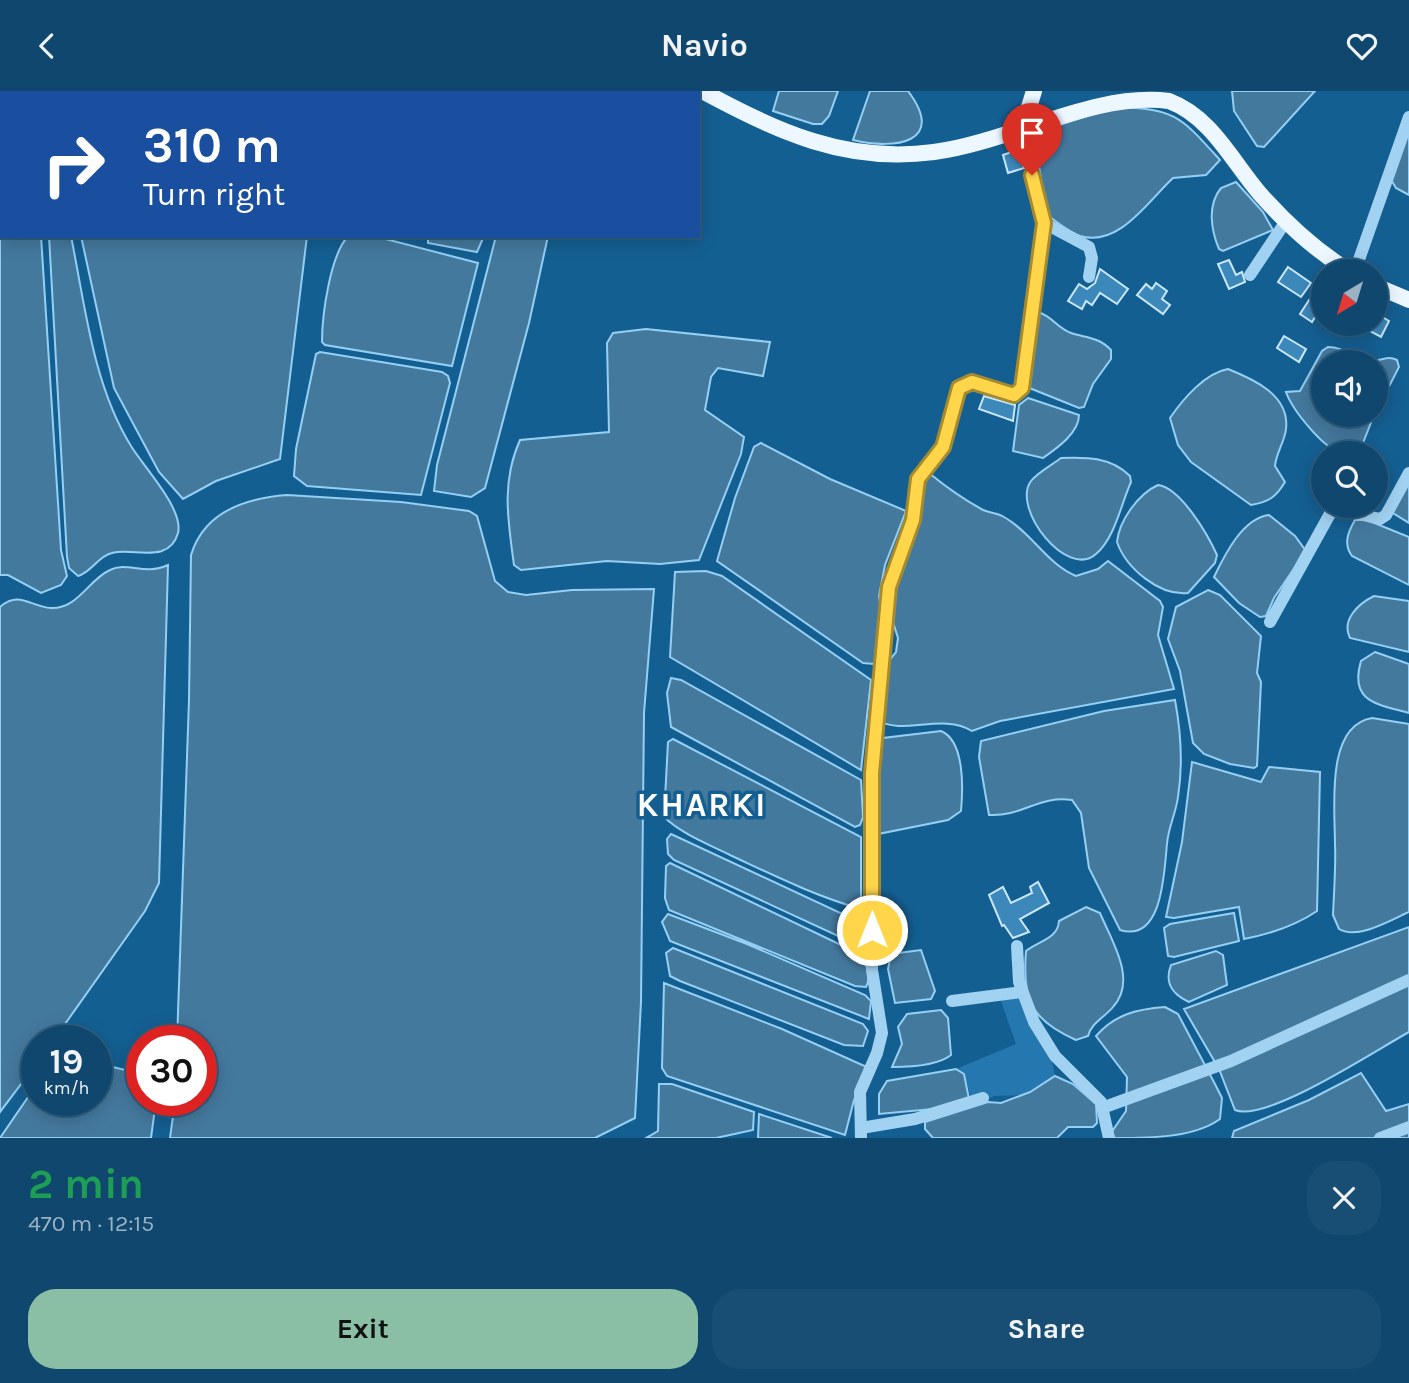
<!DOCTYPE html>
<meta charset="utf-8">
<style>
:root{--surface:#0f476e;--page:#184e73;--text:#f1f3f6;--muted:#9bb2c2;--line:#2f5f81;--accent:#8abfa5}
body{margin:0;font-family:Karla,sans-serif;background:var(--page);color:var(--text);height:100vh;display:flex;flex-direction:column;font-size:26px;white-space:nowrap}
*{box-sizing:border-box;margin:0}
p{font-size:23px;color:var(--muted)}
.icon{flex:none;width:38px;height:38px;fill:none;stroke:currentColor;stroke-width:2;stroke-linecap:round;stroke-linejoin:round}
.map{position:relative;height:1047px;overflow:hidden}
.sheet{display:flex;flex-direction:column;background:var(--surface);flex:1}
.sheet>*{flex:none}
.banner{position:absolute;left:0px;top:0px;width:700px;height:147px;box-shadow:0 4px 18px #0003,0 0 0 2px var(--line);background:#1a4fa0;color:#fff;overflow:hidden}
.needle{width:46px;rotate:218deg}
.tools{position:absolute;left:1311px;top:168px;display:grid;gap:14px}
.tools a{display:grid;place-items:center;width:77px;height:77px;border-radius:50%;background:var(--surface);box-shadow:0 4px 18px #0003,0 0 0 2px var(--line);font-size:35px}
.speed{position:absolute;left:21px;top:934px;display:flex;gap:14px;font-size:35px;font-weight:700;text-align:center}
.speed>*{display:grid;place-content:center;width:91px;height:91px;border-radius:50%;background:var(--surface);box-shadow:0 4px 18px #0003,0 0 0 2px var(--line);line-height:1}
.speed small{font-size:18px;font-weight:400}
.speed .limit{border:10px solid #d22;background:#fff;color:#111}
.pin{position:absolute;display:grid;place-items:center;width:60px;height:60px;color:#fff;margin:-72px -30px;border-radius:50% 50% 50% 0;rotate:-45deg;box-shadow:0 0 7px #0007}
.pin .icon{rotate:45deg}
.me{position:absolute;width:77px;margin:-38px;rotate:0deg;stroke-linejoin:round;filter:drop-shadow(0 0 5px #0008)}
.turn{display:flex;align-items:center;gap:24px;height:147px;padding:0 28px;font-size:32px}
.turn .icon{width:91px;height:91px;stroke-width:2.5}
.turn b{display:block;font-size:49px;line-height:60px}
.round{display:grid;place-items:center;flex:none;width:74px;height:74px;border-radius:28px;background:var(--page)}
.summary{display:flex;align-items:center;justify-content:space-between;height:119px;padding:0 28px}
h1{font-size:42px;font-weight:700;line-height:52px;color:#1e9e55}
.cta{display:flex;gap:14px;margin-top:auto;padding:14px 28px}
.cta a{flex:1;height:80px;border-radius:28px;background:var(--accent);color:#111;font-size:28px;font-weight:700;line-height:80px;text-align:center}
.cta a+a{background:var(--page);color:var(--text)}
header{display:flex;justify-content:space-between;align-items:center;height:91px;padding:0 28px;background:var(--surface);font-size:32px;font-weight:700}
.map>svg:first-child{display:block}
</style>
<header><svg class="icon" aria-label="back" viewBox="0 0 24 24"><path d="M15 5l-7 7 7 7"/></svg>Navio<svg class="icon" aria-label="heart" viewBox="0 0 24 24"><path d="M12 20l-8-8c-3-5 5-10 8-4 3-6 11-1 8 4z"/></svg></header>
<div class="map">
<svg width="1409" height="1047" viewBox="0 0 1409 1047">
<rect width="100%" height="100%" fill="#145f92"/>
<path fill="#2478af" d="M1022,901L1050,961L1055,985L1022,1004L994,1005L974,1016L964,983L956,978L1016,953L999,904Z"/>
<path fill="#44799e" stroke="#95cff4" stroke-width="2" d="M0,0H32L2,2V145H41L61,459L67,485L61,494L41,502L8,484H0Z
M132,0H321L129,2Z
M779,0H838L829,25L822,33H813L773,20Z
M870,0H908C947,52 895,59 853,49Z
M1232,0H1315L1264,56L1257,55L1234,20Z
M1116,16C1176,18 1180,25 1220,69L1206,84L1173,87C1149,109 1119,157 1080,145C1068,141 1057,131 1047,124L1034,45L1040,40Z
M1409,30V104L1396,97L1390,87Z
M1236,91L1263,121L1273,139L1223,160L1219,158C1211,139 1207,114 1221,97Z
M49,145H71C85,214 93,294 131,355C143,375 184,418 178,442C169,474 133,456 112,462C98,465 92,481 78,485L69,477L67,466Z
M81,145H307L280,368L216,390L183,408L159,381L114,297Z
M348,145H374L478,172L452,275L325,254L322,251C322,224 330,165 348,145Z
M428,145H484L477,161L428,152Z
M496,145H548L529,232L485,397L471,406L434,400L437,374Z
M1038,221C1052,225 1057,237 1071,242C1086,247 1099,246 1111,259V268L1093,293L1084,316L1079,317L1027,296Z
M646,238L770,251L763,285L718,277L711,286L705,319L744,346L741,363L699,469L660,473L607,470L521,479L514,474C508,430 501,391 520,349L609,341L607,252L613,242Z
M1328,256C1343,256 1351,265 1365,269C1378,273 1385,263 1397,269L1399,276L1376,321V271H1323V324H1374L1359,362C1354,362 1347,363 1342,362C1323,358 1292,318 1286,301L1300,300L1322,260Z
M320,261L442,281L448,285L450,292L421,404L307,395L294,385L296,358L316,263Z
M1228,278C1253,288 1290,304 1286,338C1285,350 1276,362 1275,375L1285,391C1276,406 1269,411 1251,414L1191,371L1178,354L1170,327C1183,308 1205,282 1228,278Z
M1028,307L1079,324C1079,342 1057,357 1043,367L1013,360L1019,314Z
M761,352L830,388L906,420L885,474L879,505L882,525L879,557L874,573L863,572L717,470L735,407L754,356Z
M1061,367C1087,366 1111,366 1130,385L1131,391C1121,413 1115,447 1096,463C1067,489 1011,417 1031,390C1038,381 1052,374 1061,367Z
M929,382C946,396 963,408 983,419C990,422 998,422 1004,426C1032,442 1047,473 1076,485L1098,478L1108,470L1160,510L1163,516L1158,544L1174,598L1000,630L972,640C943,622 904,644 879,630L884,576L896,561L898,547L892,528L893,495L921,387Z
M1409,389V432L1388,419Z
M1158,394C1181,397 1208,444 1217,464L1215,472L1188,502C1159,505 1126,477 1117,451C1119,430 1138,403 1158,394Z
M287,404L401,411L469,420L477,425L495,490L508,501L526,504L572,499L654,498L644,622L641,911L635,1027L595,1047H170L175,1010H201V950H177L189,609L191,464C204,421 246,407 287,404Z
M1269,424L1295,445L1306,460L1274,507L1266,525L1260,526L1239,512L1214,486C1225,463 1243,427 1269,424Z
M1355,429H1367L1409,446V494L1352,465C1343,453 1348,441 1355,429Z
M168,474L159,792L145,820L53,950H37V972L0,1021V516C19,499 31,516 51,517C78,518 88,489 110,479C127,470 144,485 168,474Z
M706,480L722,485L871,589L861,679L670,566L675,481Z
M1208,499L1220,504L1261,545L1257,582L1261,591L1257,675L1254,677L1230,673L1204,663L1193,652L1180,580L1168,548L1176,516Z
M1374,505L1409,510V561L1350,547C1341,529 1358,513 1374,505Z
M1375,561L1409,573V622C1377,613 1349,611 1361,570Z
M671,587L681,589L861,689L863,726L860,734L855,736L671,636L667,602Z
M1175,609C1181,641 1183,674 1178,706C1176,722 1168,737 1167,753C1164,781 1163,852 1120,839L1089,777L1081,722L1072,709C1039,704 1022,726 989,724L979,666L981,650L1104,620Z
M1372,627L1409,633V821C1391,829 1358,849 1339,838L1333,824C1334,800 1336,776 1335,753C1335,717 1325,635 1372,627Z
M941,640C965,650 963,698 961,720L948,729L878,743L875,733L880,654L883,647Z
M673,648L861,746V818C815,805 773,784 730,764C708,753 682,743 664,726L668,651Z
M1192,671L1261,691L1269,676L1320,681L1317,820C1295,835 1270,843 1244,848L1239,816L1174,827L1166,826L1182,751Z
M671,743L847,825L856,833L859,851H851L674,769L668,763L667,748Z
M670,772L862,864C866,874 872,886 866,896L855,895L669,819L665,807L666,775Z
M1086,816L1100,822C1111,849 1138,889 1113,916C1105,926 1091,932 1088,945L1076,949C1031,929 1022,909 1026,860C1038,850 1058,848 1059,830Z
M1234,822L1239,850L1174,866L1168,865L1164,837L1170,833Z
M668,823L747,853L865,904L871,910L869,928L670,850L662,831Z
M1409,836V941C1376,959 1266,1032 1235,1019L1219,978L1184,918Z
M673,857L863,933L868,940L863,955L844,954L680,890L670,885L666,862Z
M921,859L935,900L931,908L895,912L888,878L891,863Z
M1216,860L1223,864L1227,894L1189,911C1172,903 1164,892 1171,874Z
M664,892L782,938L869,977L854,1009L845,1044L667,985L662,977Z
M1165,916L1178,923L1216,995L1222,1007L1220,1028C1194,1047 1149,1047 1115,1047L1111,1042L1126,1020L1127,986L1096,945C1115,923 1138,918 1165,916Z
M941,919L948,927L951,964C937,975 910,976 892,976L902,953L898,936L907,923Z
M96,972L142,983V1010H156L151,1047H0L37,993V1010H96Z
M956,978L964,983L969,1008L933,1018L879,1023V1003L887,990Z
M1361,982L1386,1020L1409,1013V1047H1232L1234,1040L1309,1009Z
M1055,985L1073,993L1096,1013L1097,1032L1093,1036H1068L1057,1047H933L925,1038V1031L988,1011L1001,1012L1030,1001Z
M659,993H672L754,1021L753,1039L716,1047H646L658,1040Z
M759,1023L832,1047H758Z"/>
<path fill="#3d88ba" stroke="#cae8fc" stroke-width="2" d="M1020,58L1024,77L1008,82L1003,64Z
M1229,169L1236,184L1242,181L1245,191L1229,198L1218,173Z
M1288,176L1311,192L1301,206L1278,191Z
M1100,178L1128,198L1117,213L1100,202L1092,214L1086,210L1082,218L1068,210L1079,193L1087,198L1095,192Z
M1156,192L1167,200L1162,208L1170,214L1163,223L1137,204L1146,193L1152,198Z
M1311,206L1323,213L1312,231L1300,223Z
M1376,222L1389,230L1381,246L1357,233H1376Z
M1284,245L1306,258L1299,271L1277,257Z
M984,305L1015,314L1013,330L979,318Z
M1038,791L1049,812L1020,828L1029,841L1013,847L1004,834L1002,835L989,804L1003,796L1011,812L1032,802L1030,796Z"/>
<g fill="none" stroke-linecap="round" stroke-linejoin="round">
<path stroke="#a2d2f1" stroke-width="12" d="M1044,132L1089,156L1092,167L1089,186
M1355,180L1409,26
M1250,184L1286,130
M1270,531L1331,421L1341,419L1380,428L1386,424L1409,382
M1017,855L1019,891L1034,931L1055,965L1101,1011L1109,1047
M952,910L1022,901
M1102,1017L1231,970L1409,889
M861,1037L915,1028L983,1007
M861,1047L860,1001L877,962L882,942L872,879V682L889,496L913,429L918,388L943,356L959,297L972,291L1014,304L1024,290L1044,132L1024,32
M1380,1047L1409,1036"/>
<path stroke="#edf7ff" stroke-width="16" d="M702,0C777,40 845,73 934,61C1007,52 1095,0 1169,10C1212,26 1233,72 1261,104C1287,133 1316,160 1349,180
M1024,32L1034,0
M1376,195L1409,209"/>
</g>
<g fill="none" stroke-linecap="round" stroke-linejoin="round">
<g stroke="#a68a30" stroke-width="18">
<path id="route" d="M872,839V682L889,496L913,429L918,388L943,356L959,297L972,291L1014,304L1022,297L1044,132L1032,84"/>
</g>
<use href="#route" stroke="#ffd54a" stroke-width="12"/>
</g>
<g text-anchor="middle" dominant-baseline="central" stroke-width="7" stroke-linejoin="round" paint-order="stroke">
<g font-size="33" font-weight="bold" letter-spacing="2" fill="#fff" stroke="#145f92">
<text x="702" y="714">KHARKI</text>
</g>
</g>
</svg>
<div class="tools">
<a><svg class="needle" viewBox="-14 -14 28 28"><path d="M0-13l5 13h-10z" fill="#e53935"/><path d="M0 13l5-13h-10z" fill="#9bb2c2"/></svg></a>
<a><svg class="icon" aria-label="sound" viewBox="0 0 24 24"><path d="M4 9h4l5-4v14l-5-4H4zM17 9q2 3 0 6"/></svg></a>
<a><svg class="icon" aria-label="search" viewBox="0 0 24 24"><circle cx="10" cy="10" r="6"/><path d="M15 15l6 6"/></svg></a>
</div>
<div class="speed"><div>19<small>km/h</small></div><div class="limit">30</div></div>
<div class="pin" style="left:1032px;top:84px;background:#d93025"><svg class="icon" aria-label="arrive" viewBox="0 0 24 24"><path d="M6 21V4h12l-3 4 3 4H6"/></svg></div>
<svg class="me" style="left:872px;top:839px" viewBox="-20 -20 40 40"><circle r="17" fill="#ffd54a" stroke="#fff" stroke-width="3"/><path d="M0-11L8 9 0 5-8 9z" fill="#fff"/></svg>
<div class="banner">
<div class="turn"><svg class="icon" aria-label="right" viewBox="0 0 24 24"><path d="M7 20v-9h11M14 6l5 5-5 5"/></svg><div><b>310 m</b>Turn right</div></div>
</div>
</div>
<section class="sheet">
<div class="summary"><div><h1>2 min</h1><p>470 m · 12:15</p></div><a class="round"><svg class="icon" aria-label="close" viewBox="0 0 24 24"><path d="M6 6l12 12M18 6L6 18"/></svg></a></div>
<div class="cta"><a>Exit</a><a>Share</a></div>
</section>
